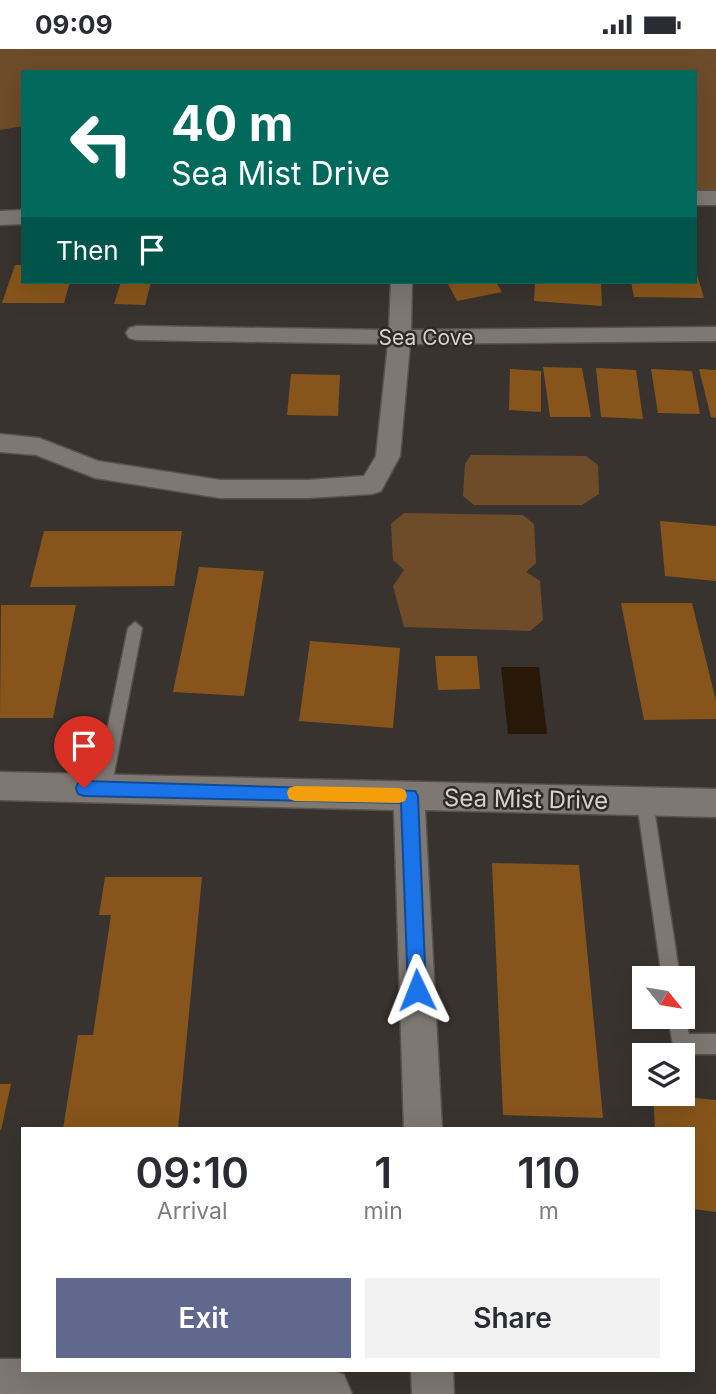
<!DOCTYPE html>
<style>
:root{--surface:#fff;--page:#f2f2f3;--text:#2b2b33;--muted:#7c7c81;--accent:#61688e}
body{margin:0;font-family:Inter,sans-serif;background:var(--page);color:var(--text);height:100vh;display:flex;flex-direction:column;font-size:26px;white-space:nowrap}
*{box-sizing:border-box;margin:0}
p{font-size:23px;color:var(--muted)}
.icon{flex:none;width:38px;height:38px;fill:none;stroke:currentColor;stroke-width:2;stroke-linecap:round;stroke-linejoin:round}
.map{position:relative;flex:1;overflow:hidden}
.details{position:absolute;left:21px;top:1078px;width:674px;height:245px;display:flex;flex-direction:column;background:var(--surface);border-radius:0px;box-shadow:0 7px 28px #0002}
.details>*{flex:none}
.top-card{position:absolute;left:21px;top:21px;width:676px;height:214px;border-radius:0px;box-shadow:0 7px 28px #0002;background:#00695c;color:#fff;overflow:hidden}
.needle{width:46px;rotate:120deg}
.fabs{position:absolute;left:632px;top:917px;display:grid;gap:14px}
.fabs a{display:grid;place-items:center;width:63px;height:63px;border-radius:0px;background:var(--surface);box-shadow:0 7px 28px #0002;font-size:35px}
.pin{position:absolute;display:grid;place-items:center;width:60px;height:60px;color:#fff;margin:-72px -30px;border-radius:50% 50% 50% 0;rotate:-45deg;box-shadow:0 0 7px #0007}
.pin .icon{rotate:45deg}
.me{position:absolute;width:77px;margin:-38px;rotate:358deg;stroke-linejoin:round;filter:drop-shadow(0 0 5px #0008)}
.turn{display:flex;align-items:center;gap:24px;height:147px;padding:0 35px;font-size:32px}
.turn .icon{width:91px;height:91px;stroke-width:2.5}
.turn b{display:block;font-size:49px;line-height:60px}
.then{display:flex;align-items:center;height:66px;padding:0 35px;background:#0003;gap:14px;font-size:26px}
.eta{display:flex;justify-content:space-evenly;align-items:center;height:119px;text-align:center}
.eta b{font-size:42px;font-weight:600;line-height:49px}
.cta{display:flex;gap:14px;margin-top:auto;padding:14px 35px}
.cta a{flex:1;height:80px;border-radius:0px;background:var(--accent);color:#fff;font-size:28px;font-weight:600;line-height:80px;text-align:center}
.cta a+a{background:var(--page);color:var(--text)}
.status{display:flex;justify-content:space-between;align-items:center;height:49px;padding:0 35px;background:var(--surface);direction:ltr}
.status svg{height:19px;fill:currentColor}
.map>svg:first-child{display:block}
</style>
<div class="status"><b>09:09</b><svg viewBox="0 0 49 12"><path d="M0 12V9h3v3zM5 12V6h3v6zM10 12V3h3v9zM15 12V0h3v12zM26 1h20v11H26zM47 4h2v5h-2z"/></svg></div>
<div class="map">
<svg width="716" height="1345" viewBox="0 0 716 1345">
<rect width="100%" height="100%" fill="#38332f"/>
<path fill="#6e4c2a" d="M0,0H716V143H695V23H23V77L0,81Z
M471,406L586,407L598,416L599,445L582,456H474L463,447L465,415Z
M404,464L523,466L534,475L536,514L526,523L540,532L543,571L530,582L404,578L393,537L404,521L393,511L391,475Z"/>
<path fill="#281807" d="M501,618H539L547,685H508Z"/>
<path fill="#87551b" d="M15,216H23V233H70L64,254H2Z
M695,219L704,249L634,248L631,233H695Z
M121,233H151L145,256L114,255Z
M447,233H496L502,243L457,252Z
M535,233H601L602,257L534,252Z
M543,318L582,319L591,368H550Z
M596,319L636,321L643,370L601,368Z
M510,320L541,322V363L509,361Z
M651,320L692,322L700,365L658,364Z
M699,320L716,321V369L711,368Z
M291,325L340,326L338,367L287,366Z
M660,472L716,477V532L665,527Z
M44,482H182L174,537L30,538Z
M199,518L264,522L244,647L173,643Z
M621,554H692L716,652V670L644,671Z
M1,556H76L53,669H0Z
M310,592L400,599L393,679L299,672Z
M435,607H477L480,640L438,641Z
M492,814L579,816L603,1069L503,1066Z
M105,828H202L178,1080H63L78,986H93L111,866H99Z
M0,1035H11L1,1081H0Z
M653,1045L716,1051V1163L693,1160V1080H655Z"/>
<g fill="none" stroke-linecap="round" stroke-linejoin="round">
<g stroke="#56524e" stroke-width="3">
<path id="service" d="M135,573L142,579L111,740L109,745L103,747L97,745L95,740L128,579Z
M645,745L651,748L653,753L680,929H662L637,753L639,748Z
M682,961L689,985H716V1005H681L674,1002L668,968H682Z"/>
</g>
<g stroke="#56524e" stroke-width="3">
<path id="minor" d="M391,233H412L411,281L716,278V292L410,295L400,407L381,442L372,445L308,449H220L95,429L36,406L0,403V385L39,389L98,412L220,431H308L364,427L376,407L388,295L137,291L129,289L126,284L129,279L137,277L389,281Z
M0,723L716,740V768L425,761L442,1080H404L394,761L0,751Z
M411,1321H453L454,1345H412Z"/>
</g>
<g stroke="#56524e" stroke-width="3">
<path id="tertiary" d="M695,142H716V156H695Z
M23,161V175L0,176V162Z
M0,1310H23V1321H332L344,1326L352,1345H0Z"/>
</g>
<use href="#service" fill="#7e7873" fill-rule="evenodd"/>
<use href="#minor" fill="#7e7873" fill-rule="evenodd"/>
<use href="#tertiary" fill="#7e7873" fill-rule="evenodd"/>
</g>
<path fill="#1a73e8" stroke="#114b97" stroke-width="2" d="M84,732L415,742L418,747L426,941L424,948L417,950L410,948L408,941L401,754L84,747L78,745L76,739L78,734Z"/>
<path fill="#f59e0b" d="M295,737L399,739L405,741L407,747L405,752L399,754L295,752L289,750L287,744L289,739Z"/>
<g text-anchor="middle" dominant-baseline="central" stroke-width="5" stroke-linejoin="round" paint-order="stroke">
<g font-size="21" fill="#d5d2cf" stroke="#2e2925">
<text x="426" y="288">Sea Cove</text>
</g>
<g font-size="24" fill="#d5d2cf" stroke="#2e2925">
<text transform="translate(526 750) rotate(1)">Sea Mist Drive</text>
</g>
</g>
</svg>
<div class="fabs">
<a><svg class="needle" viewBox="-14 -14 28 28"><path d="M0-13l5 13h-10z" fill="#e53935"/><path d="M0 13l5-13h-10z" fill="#7c7c81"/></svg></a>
<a><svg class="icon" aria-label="layers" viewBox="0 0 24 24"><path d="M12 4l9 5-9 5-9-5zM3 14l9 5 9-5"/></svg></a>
</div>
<div class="pin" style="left:84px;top:739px;background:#d93025"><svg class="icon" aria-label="arrive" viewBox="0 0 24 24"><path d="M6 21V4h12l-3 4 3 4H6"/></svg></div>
<svg class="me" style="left:417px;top:941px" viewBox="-20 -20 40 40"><path d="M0-17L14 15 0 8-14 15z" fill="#1a73e8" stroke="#fff" stroke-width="4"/></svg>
<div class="top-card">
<div class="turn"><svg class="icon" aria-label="left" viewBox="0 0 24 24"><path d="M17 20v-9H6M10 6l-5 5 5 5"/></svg><div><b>40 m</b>Sea Mist Drive</div></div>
<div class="then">Then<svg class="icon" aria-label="arrive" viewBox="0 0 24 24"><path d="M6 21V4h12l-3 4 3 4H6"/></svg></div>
</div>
<section class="details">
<div class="eta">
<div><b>09:10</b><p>Arrival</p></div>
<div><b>1</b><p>min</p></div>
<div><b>110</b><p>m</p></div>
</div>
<div class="cta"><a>Exit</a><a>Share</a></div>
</section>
</div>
